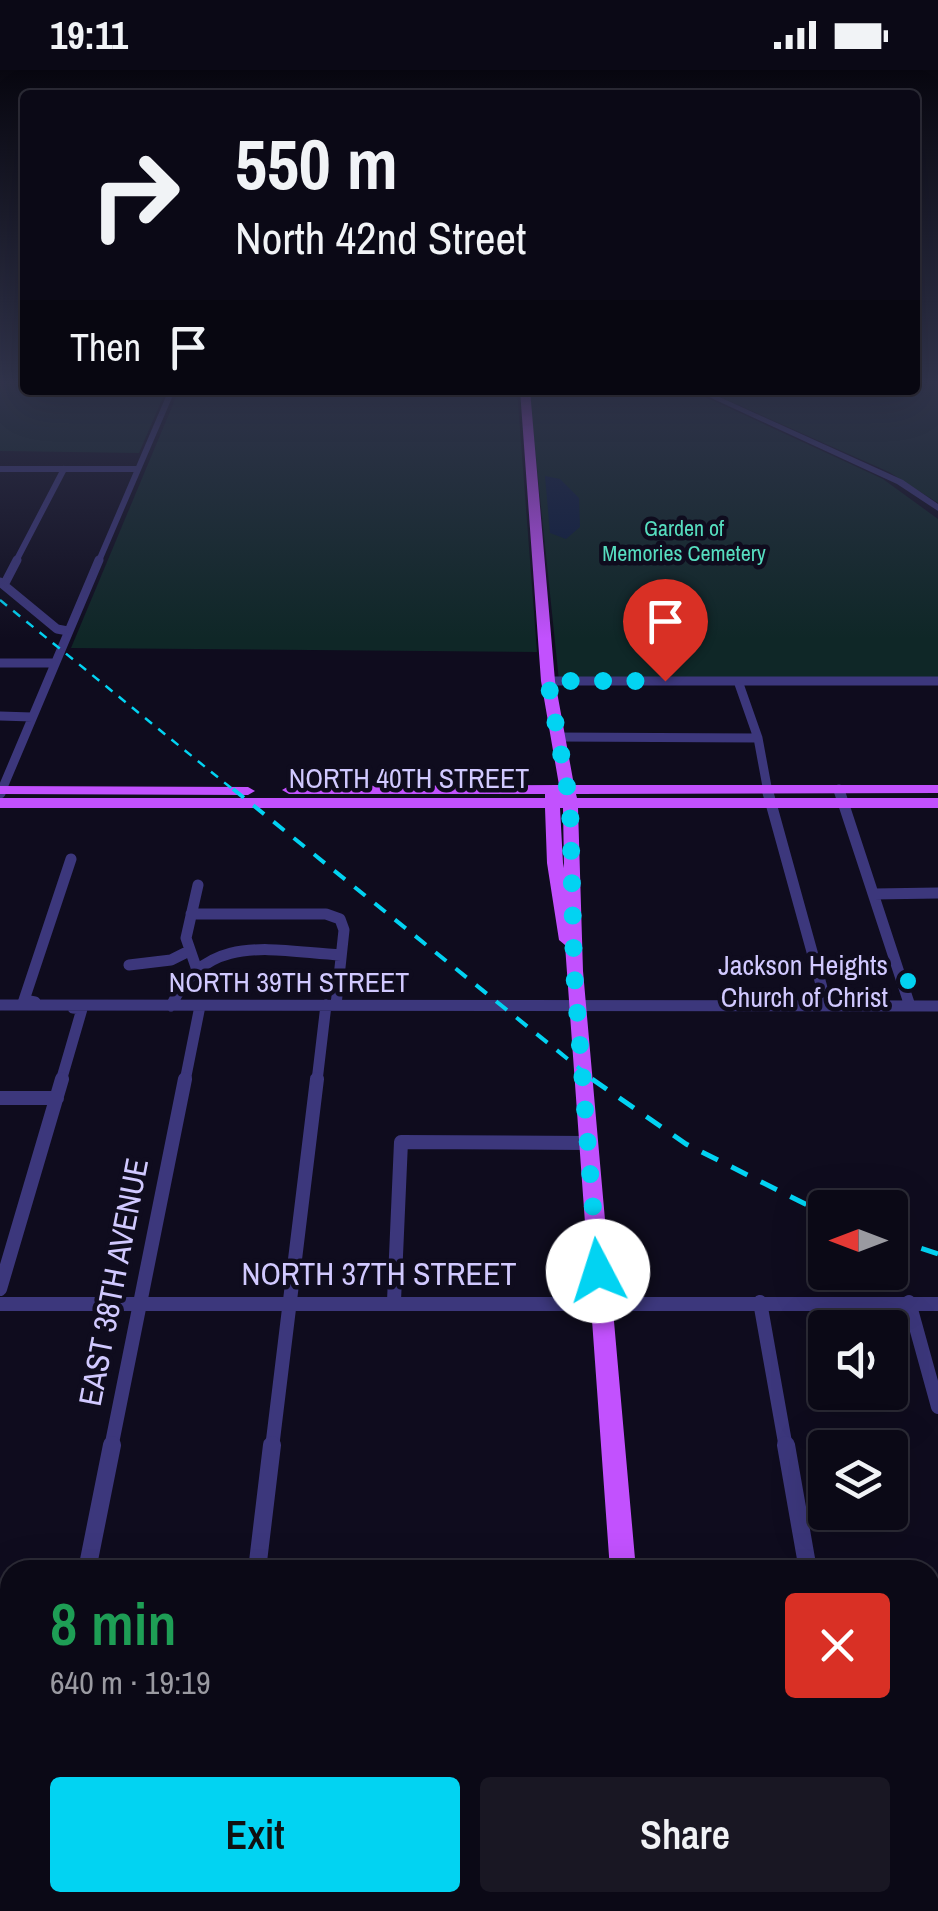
<!DOCTYPE html>
<meta charset="utf-8">
<style>
:root{--surface:#0b0916;--page:#191723;--text:#f1f3f6;--muted:#9a9aa1;--line:#2b2a35;--accent:#02d3f2}
body{margin:0;font-family:"Archivo Narrow",sans-serif;background:var(--page);color:var(--text);height:100vh;display:flex;flex-direction:column;font-size:38px;white-space:nowrap}
*{box-sizing:border-box;margin:0}
p{font-size:32px;color:var(--muted)}
.icon{flex:none;width:55px;height:55px;fill:none;stroke:currentColor;stroke-width:2;stroke-linecap:round;stroke-linejoin:round}
.map{position:relative;flex:1;overflow:hidden}
.details{position:absolute;left:0px;top:1490px;width:940px;height:352px;display:flex;flex-direction:column;background:var(--surface);border-radius:30px 30px 0 0;box-shadow:0 10px 40px #0002,0 0 0 2px var(--line)}
.details>*{flex:none}
.hud{position:absolute;left:20px;top:20px;width:900px;height:305px;border-radius:10px;box-shadow:0 10px 40px #0002,0 0 0 2px var(--line);background:#0b0916;color:var(--text);overflow:hidden}
.needle{width:65px;rotate:270deg}
.controls{position:absolute;left:808px;top:1120px;display:grid;gap:20px}
.controls a{display:grid;place-items:center;width:100px;height:100px;border-radius:10px;background:var(--surface);box-shadow:0 10px 40px #0002,0 0 0 2px var(--line);font-size:50px}
.pin{position:absolute;display:grid;place-items:center;width:85px;height:85px;color:#fff;margin:-102px -42px;border-radius:50% 50% 50% 0;rotate:-45deg;box-shadow:0 0 10px #0007}
.pin .icon{rotate:45deg}
.me{position:absolute;width:110px;margin:-55px;rotate:355deg;stroke-linejoin:round;filter:drop-shadow(0 0 8px #0008)}
.turn{display:flex;align-items:center;gap:35px;height:210px;padding:0 50px;font-size:45px}
.turn .icon{width:130px;height:130px;stroke-width:2.5}
.turn b{display:block;font-size:70px;line-height:85px}
.then{display:flex;align-items:center;height:95px;padding:0 50px;background:#0003;gap:20px;font-size:38px}
.round{display:grid;place-items:center;flex:none;width:105px;height:105px;border-radius:10px;background:var(--page)}
.overview{display:flex;align-items:center;justify-content:space-between;height:170px;padding:0 50px}
h1{font-size:60px;font-weight:600;line-height:75px;color:#1e9e55}
.primary-button{display:flex;gap:20px;margin-top:auto;padding:20px 50px}
.primary-button a{flex:1;height:115px;border-radius:10px;background:var(--accent);color:#111;font-size:40px;font-weight:600;line-height:115px;text-align:center}
.primary-button a+a{background:var(--page);color:var(--text)}
.status{display:flex;justify-content:space-between;align-items:center;height:70px;padding:0 50px;background:var(--surface);direction:ltr}
.status svg{height:28px;fill:currentColor}
.map>svg:first-child{display:block}
</style>
<div class="status"><b>19:11</b><svg viewBox="0 0 49 12"><path d="M0 12V9h3v3zM5 12V6h3v6zM10 12V3h3v9zM15 12V0h3v12zM26 1h20v11H26zM47 4h2v5h-2z"/></svg></div>
<div class="map">
<svg width="938" height="1841" viewBox="0 0 938 1841">
<rect width="100%" height="100%" fill="#0f0c1e"/>
<path fill="#0f2727" d="M0,311H25V320H166L139,383L0,381Z
M915,311H938V433L889,402L705,320H915Z
M179,320H517L537,582L71,578Z
M529,320H690L883,409L938,449V611H559Z"/>
<path fill="#0b1c3e" d="M545,406L560,409L579,428L580,457L566,469L550,463Z"/>
<g fill="none" stroke-linecap="round" stroke-linejoin="round">
<path stroke="#3c377c" stroke-width="6" d="M0,399H138
M15,493L64,399
M98,493L172,320"/>
<path stroke="#3c377c" stroke-width="9" d="M0,512L57,559L68,561
M4,515L17,490
M0,593H55
M548,611H938
M738,611L758,668L768,722
M0,646L32,647
M556,667L758,668
M1,722L99,490"/>
<path stroke="#3c377c" stroke-width="11" d="M767,719L827,936
M839,720L910,936
M0,723L2,719
M874,824L938,823
M191,844H326L340,849L344,860L336,935
M129,895L171,890L185,883
M196,897L186,868L198,815
M35,932L24,930L71,789
M0,935L938,936
M171,936C206,861 272,881 341,885
M61,1011L82,939L73,938
M185,1011L200,936
M317,1011L326,935"/>
<path stroke="#3c377c" stroke-width="14" d="M0,1028H57
M0,1219L62,1009
M394,1231L401,1072L588,1073
M760,1232L786,1378
M909,1232L938,1337
M0,1234H938
M111,1378L185,1009
M272,1378L317,1009"/>
<path stroke="#3c377c" stroke-width="18" d="M786,1375L808,1500
M87,1500L112,1375
M257,1500L272,1375
M0,1591H10
M930,1633H938
M862,1832L864,1841
M20,1841L21,1832
M220,1841L221,1832"/>
<path fill="#3c377c" fill-rule="evenodd" d="M694,320H704L903,410L938,434V441L897,414Z"/>
<path fill="#c251fe" fill-rule="evenodd" d="M520,320H530L555,611L574,715H938V723L576,724L577,728H938V738H578L583,901L636,1500H610L565,875L559,870L547,793L545,738H0V728H545V724H289L282,720L289,716L559,715L541,611ZM560,738H563L564,798L563,793Z
M0,716L248,717L255,721L248,725L0,724Z
M636,1832H666L667,1841H637Z"/>
<path stroke="#02d3f2" stroke-width="2.5" stroke-dasharray="9 8" stroke-linecap="butt" d="M0,530L236,722"/>
<path stroke="#02d3f2" stroke-width="4" stroke-dasharray="14 12" stroke-linecap="butt" d="M233,719L595,1011"/>
<path stroke="#02d3f2" stroke-width="5" stroke-dasharray="18 15" stroke-linecap="butt" d="M592,1009L686,1074L825,1144
M890,1168L938,1184"/>
</g>
<linearGradient id="sky" x2="0" y2="1"><stop stop-color="#080710"/><stop offset="0.55" stop-color="#31344c"/><stop offset="1" stop-color="#31344c" stop-opacity="0"/></linearGradient>
<rect width="938" height="569" fill="url(#sky)"/>
<g fill="none" stroke-linecap="round" stroke-linejoin="round">
<path stroke="#02d3f2" stroke-width="18" stroke-dasharray="0 32.4" d="M598,1201L574,901L570,733L548,611H665"/>
</g>
<circle fill="#02d3f2" stroke="#0f0c1e" stroke-width="4" cx="908" cy="911" r="10"/>
<g text-anchor="middle" dominant-baseline="central" stroke-width="9" stroke-linejoin="round" paint-order="stroke">
<g font-size="22" fill="#56ddbf" stroke="#0f0c1e">
<text x="684" y="458">Garden of<tspan x="684" dy="25">Memories Cemetery</tspan></text>
</g>
<g font-size="28" fill="#d1c9ff" stroke="#0f0c1e">
<text x="409" y="708">NORTH 40TH STREET</text>
<text x="289" y="912">NORTH 39TH STREET</text>
</g>
<g font-size="28" fill="#d1c9ff" stroke="#0f0c1e" text-anchor="end">
<text x="888" y="895">Jackson Heights<tspan x="888" dy="32">Church of Christ</tspan></text>
</g>
<g font-size="32" fill="#d1c9ff" stroke="#0f0c1e">
<text x="379" y="1203">NORTH 37TH STREET</text>
<text transform="translate(113 1212) rotate(-79)">EAST 38TH AVENUE</text>
</g>
</g>
</svg>
<div class="controls">
<a><svg class="needle" viewBox="-14 -14 28 28"><path d="M0-13l5 13h-10z" fill="#e53935"/><path d="M0 13l5-13h-10z" fill="#9a9aa1"/></svg></a>
<a><svg class="icon" aria-label="sound" viewBox="0 0 24 24"><path d="M4 9h4l5-4v14l-5-4H4zM17 9q2 3 0 6"/></svg></a>
<a><svg class="icon" aria-label="layers" viewBox="0 0 24 24"><path d="M12 4l9 5-9 5-9-5zM3 14l9 5 9-5"/></svg></a>
</div>
<div class="pin" style="left:665px;top:611px;background:#d93025"><svg class="icon" aria-label="arrive" viewBox="0 0 24 24"><path d="M6 21V4h12l-3 4 3 4H6"/></svg></div>
<svg class="me" style="left:598px;top:1201px" viewBox="-20 -20 40 40"><circle r="19" fill="#fff"/><path d="M0-13L10 11 0 6-10 11z" fill="#02d3f2"/></svg>
<div class="hud">
<div class="turn"><svg class="icon" aria-label="right" viewBox="0 0 24 24"><path d="M7 20v-9h11M14 6l5 5-5 5"/></svg><div><b>550 m</b>North 42nd Street</div></div>
<div class="then">Then<svg class="icon" aria-label="arrive" viewBox="0 0 24 24"><path d="M6 21V4h12l-3 4 3 4H6"/></svg></div>
</div>
<section class="details">
<div class="overview"><div><h1>8 min</h1><p>640 m · 19:19</p></div><a class="round" style="background:#d93025;color:#fff"><svg class="icon" aria-label="close" viewBox="0 0 24 24"><path d="M6 6l12 12M18 6L6 18"/></svg></a></div>
<div class="primary-button"><a>Exit</a><a>Share</a></div>
</section>
</div>
